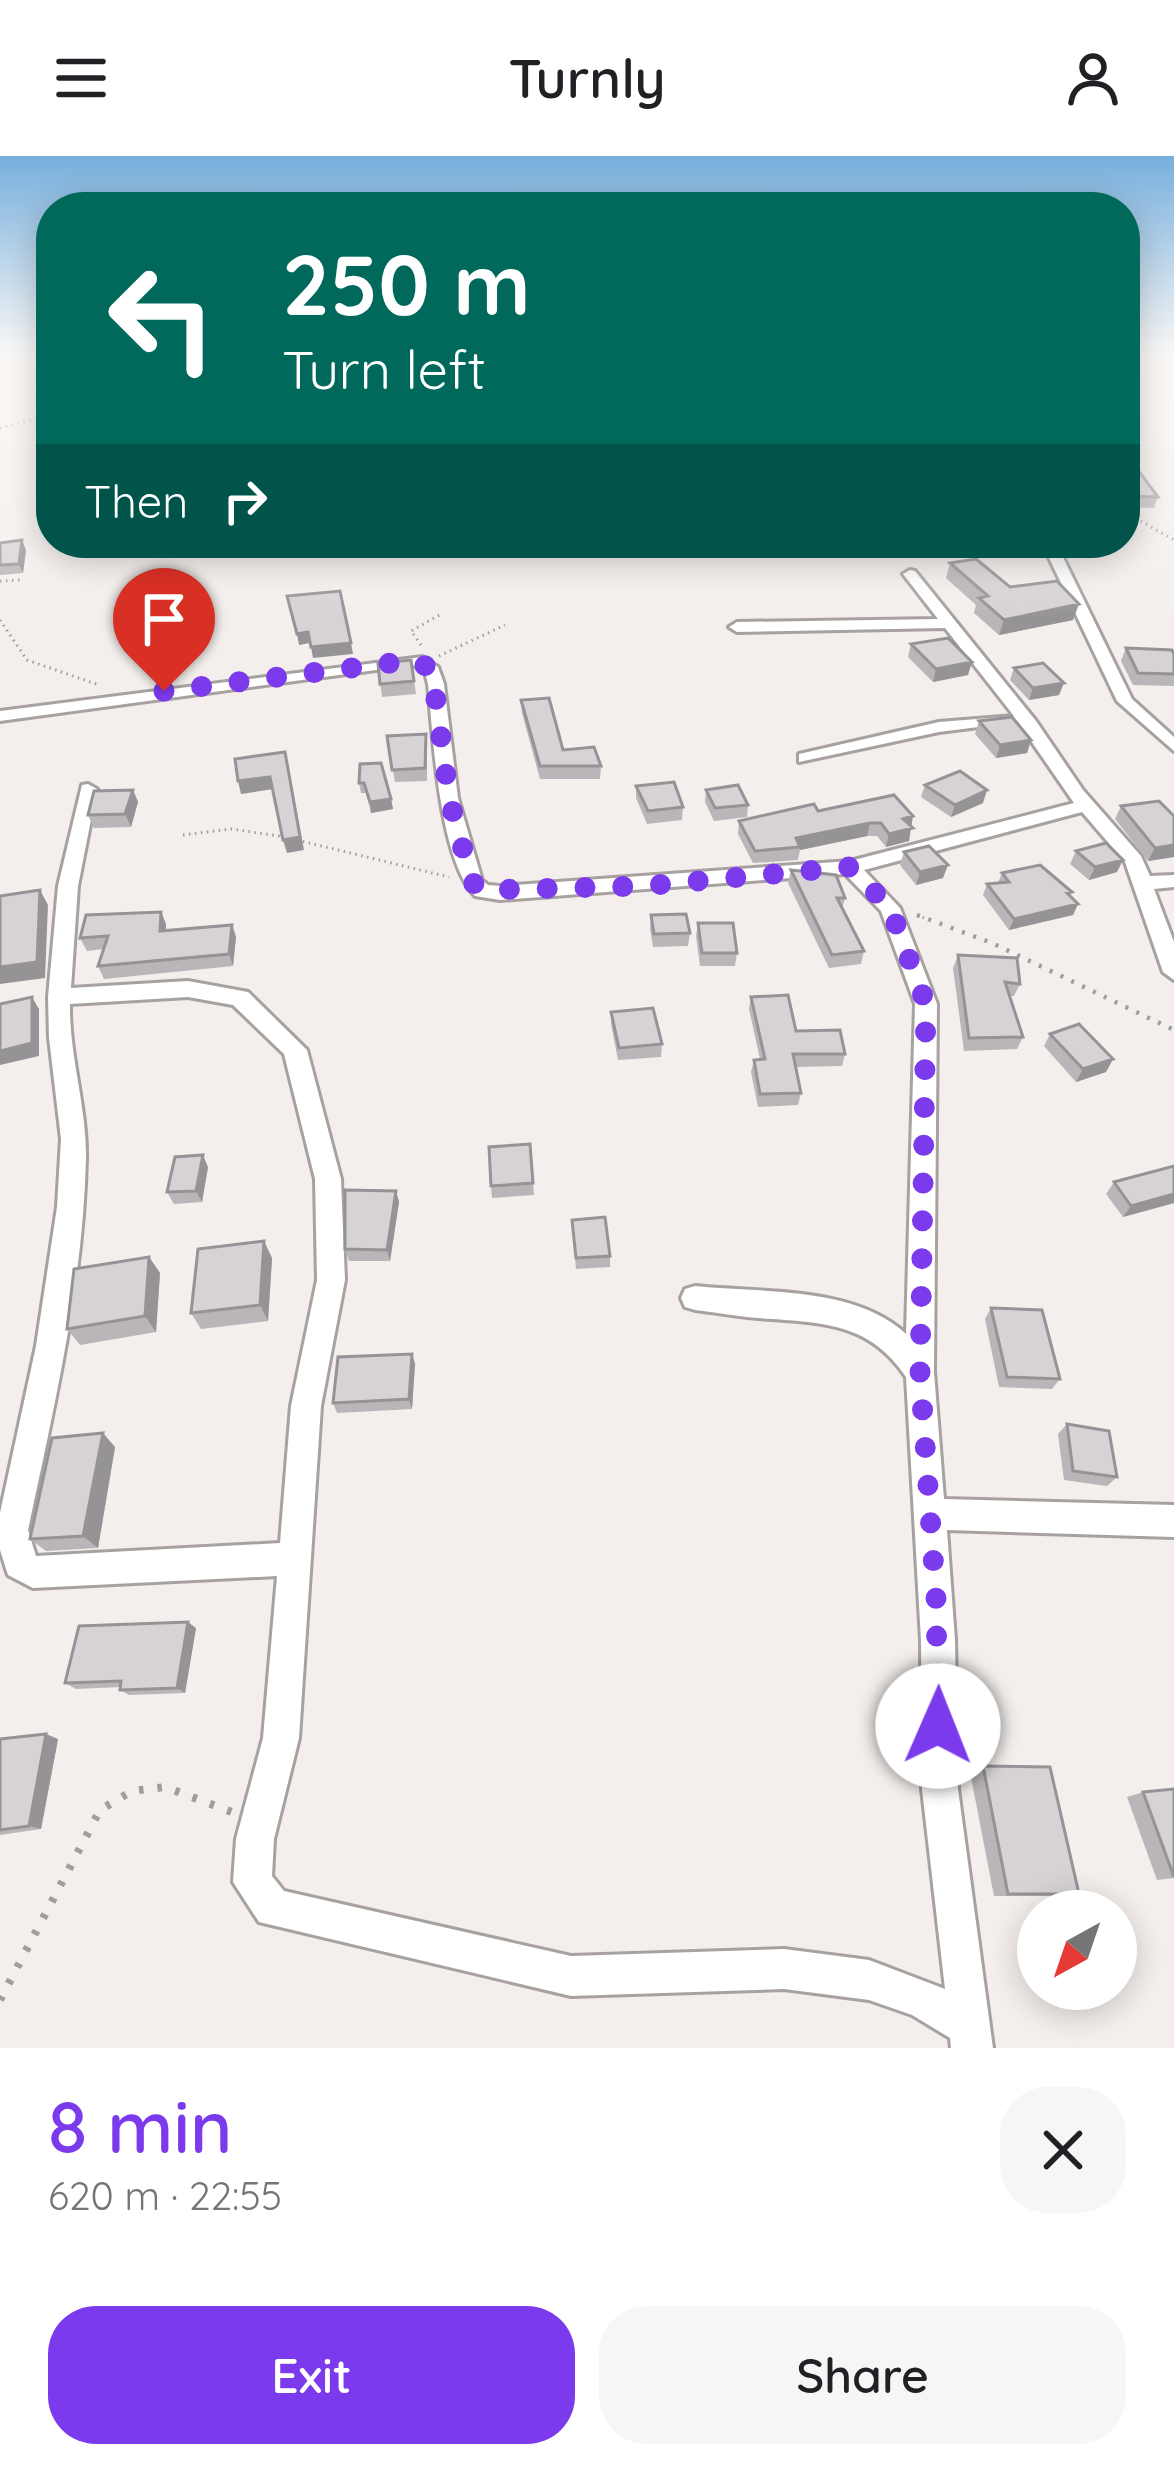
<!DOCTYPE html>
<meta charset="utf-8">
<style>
:root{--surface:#fff;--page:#f6f6f6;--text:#202124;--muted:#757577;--accent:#7c3aed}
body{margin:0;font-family:Quicksand,sans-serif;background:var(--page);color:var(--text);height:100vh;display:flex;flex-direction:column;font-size:45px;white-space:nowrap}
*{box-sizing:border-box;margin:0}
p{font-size:39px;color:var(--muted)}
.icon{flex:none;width:66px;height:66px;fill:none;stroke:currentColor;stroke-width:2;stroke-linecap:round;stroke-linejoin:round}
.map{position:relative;height:1892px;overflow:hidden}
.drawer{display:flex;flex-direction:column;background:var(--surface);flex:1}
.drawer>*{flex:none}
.hud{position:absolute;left:36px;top:36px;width:1104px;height:366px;border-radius:48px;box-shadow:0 6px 30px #0003;background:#00695c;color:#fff;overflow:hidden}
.needle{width:78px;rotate:220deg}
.tools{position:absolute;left:1017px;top:1734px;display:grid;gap:24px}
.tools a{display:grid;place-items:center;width:120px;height:120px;border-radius:50%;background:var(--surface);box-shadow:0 6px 30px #0003;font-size:60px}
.pin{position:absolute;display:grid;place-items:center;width:102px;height:102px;color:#fff;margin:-123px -51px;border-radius:50% 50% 50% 0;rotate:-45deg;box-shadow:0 0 12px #0007}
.pin .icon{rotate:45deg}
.me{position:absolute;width:132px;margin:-66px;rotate:1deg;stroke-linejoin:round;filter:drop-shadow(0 0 9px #0008)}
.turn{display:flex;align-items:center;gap:42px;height:252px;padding:0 48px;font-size:54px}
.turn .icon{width:156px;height:156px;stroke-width:2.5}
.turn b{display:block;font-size:84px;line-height:102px}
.then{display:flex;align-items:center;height:114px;padding:0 48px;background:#0003;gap:24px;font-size:45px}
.round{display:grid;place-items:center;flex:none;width:126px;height:126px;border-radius:48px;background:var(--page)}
.headline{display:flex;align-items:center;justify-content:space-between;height:204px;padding:0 48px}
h1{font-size:72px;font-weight:600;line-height:90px;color:var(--accent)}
.primary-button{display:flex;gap:24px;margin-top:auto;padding:24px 48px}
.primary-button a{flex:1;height:138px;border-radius:48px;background:var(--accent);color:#fff;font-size:48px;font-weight:600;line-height:138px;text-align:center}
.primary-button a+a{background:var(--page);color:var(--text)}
header{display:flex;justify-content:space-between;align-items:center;height:156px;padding:0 48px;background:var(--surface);font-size:54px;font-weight:600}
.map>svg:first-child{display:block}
</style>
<header><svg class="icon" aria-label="menu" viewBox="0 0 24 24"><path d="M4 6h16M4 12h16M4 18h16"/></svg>Turnly<svg class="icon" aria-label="person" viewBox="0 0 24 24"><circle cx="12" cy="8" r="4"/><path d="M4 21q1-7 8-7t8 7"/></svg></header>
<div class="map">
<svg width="1174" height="1892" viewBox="0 0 1174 1892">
<rect width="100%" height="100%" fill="#f4efec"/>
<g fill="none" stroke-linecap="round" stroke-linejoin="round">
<g stroke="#a7a29f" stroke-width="6">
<path id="minor" d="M1042,387H1056L1132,543L1174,581V595L1117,545Z
M910,414L915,415L1036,565L1083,634L1141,700L1150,720L1174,719V731L1154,733L1174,786V824L1163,816L1125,706L1082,656L864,714L900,752L937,848L934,1216L944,1343L1174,1349V1381L947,1374L955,1484L958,1633L993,1892H951L950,1882L912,1859L869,1844L784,1833L571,1840L259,1766L233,1726L236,1683L263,1582L277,1420L33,1432L8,1419L0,1394V1357L36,1190L57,1051L61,983L49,882L48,841L58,730L82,629L88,628L97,633L78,730L71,832L188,825L248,836L307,894L341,1023L345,1124L321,1250L299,1582L274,1683L272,1720L284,1735L571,1800L784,1793L869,1804L945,1833L922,1633L921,1484L906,1221C872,1170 829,1167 772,1163C746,1162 721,1157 695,1154L685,1151L681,1142L685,1133L695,1130C762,1137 855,1130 906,1178L915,848L881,755L845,718L500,744L475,740C439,703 433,580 428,528L425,516L413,509L0,565V555L422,501L438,511L444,528L458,642L482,724L488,729L500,730L850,705L1074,647L1018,566L939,576L799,606V598L939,566L1014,560L945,472L737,476L729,471L737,466L938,463L903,418ZM188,841L233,849L284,898L315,1023L317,1124L291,1250L280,1387L36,1400L28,1374C54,1252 83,1128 86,1003C87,951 69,900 70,848Z"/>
</g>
<path stroke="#a19d9b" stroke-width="3" stroke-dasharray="1.5 4.5" stroke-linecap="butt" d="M0,272L51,259
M1125,356L1174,384
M0,425L20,424
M0,464L27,504L99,529
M421,489L411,475L443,457
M439,500L505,469
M183,679L231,673L286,681
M297,684L449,721
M917,759L924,762"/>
<path stroke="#a19d9b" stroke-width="4.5" stroke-dasharray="3 9" stroke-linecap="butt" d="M917,759L992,787L1174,874"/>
<path stroke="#a19d9b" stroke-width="8" stroke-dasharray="4.5 14" stroke-linecap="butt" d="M0,1844L100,1654L132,1635L165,1631L232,1656"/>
<use href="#minor" fill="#fff" fill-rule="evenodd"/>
</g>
<path fill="#b9b5b8" d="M1125,302L1158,341L1154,352L1127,351L1132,361L1128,372H1125Z
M0,387L26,394L23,417L0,419Z
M950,407L1010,431L1073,464L999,479L974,457L976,449L946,422Z
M911,488L968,519L933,526L908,501Z
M1126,492L1174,498V530L1133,529L1121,505Z
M378,507L414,525L416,538L382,541Z
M1014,512L1059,539L1029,544L1010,524Z
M521,544L563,594L601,610L600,623H540L522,557Z
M979,565L1031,584L1027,597L996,602L975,578Z
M387,580L427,591V625L395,626Z
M360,608L391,643L393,653L371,657L366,637H361L359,627Z
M925,629L983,647L951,661L921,641Z
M636,630L683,651L682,664L647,668L636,642Z
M133,634L138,646L131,671L94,672L88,659Z
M706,634L748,649L747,661L714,665L705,646Z
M1121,650L1174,660V701L1148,705L1115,663Z
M818,655L910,670L909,685L886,691L877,680H867L800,694L798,704L753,707L738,678L739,665Z
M1076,695L1117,716L1089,724L1070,708Z
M904,696L943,722L916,729L900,709Z
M791,714L845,742L842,753L864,795L861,808L829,812L788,727Z
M1002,717L1072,736L1070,740L1078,748L1073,759L1009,774L983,739L987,728L998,727Z
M161,756L166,768V775L232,769L236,781L233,810L104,823L98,810L104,793L87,795L80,782Z
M651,759L690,777L688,790L653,791L650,772Z
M698,767L737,797L735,810H700L696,780Z
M958,799L1020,828L1014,840H1010L1023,881L1017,893L964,895L953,812Z
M751,841L796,875L845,898L842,910L795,911L801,937L798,949L758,951L751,916L754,904L760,903L749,853Z
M611,856L662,888L661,901L618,904L611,868Z
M1050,878L1113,903L1106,916L1076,926L1044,890Z
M530,988L534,1039L492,1042L491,1030Z
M1174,1010V1047L1123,1061L1106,1038L1114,1026Z
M208,1011L202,1046L174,1048L167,1036Z
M396,1035L399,1046L390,1105H349L345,1093Z
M572,1064L610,1100V1111L576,1113Z
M149,1101L160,1117L156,1176L80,1189L67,1173Z
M272,1102L268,1165L201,1173L191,1157Z
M991,1152L1060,1223L1052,1233L999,1231L985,1163Z
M412,1198L415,1208L412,1253L337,1257L333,1247Z
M1067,1268L1117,1321L1107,1330L1064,1324L1058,1278Z
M115,1291L98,1392L46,1395L30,1383Z
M196,1472L185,1537L129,1539L120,1534V1531L76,1533L65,1527Z
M0,1583H58L41,1673L0,1679Z
M983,1610L1079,1738L1063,1740H994L970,1616Z
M1143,1636L1174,1722L1157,1724L1127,1641Z"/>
<path fill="#969396" d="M22,384L26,394L23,417L19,408Z
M1079,448L1073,464L999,479L1004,464Z
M308,476L310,487L299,489L297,478Z
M351,487L353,498L313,502L311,491Z
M972,506L968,519L933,526L936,513Z
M1064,527L1059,539L1029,544L1033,532Z
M1031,584L1027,597L996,602L1000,589Z
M288,608L304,694L287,697L283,684Z
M270,621L273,633L241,638L238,625Z
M133,634L138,646L131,671L125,658Z
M987,634L983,647L951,661L955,649Z
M391,643L393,653L371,657L370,646Z
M913,660L909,685L886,691L889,678L903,663Z
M870,667L867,680L800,694L796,682Z
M1174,689V701L1148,705L1155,692Z
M1123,704L1117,716L1089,724L1095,711Z
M948,709L943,722L916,729L920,716Z
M40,734L48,749L45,822L0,828V811Z
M1078,748L1073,759L1009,774L1014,763Z
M161,756L166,768L165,788L160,775Z
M232,769L236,781L233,810L229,798Z
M32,841L39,853V900L0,909V895Z
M1113,903L1106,916L1076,926L1083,913Z
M203,999L208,1011L202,1046L196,1035Z
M396,1035L399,1046L390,1105L387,1094Z
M1174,1038V1047L1123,1061L1131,1050Z
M264,1085L272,1102L268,1165L260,1149Z
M149,1101L160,1117L156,1176L145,1160Z
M412,1198L415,1208L412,1253L409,1243Z
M103,1277L115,1291L98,1392L83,1380Z
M188,1466L196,1472L185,1537L177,1532Z
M46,1578L58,1583L41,1673L29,1670Z"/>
<path fill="#d7d2d6" stroke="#969396" stroke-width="3" d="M1125,302H1129L1158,341L1125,340Z
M1125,349L1132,361H1125Z
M22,384L19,408L0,409V387Z
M976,403L1010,431L1057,425L1079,448L1004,464L979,442L988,440L950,407Z
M340,435L351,487L311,491L308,476L297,478L287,440Z
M948,482L972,506L936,513L911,488Z
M1126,492L1172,494L1174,498V518L1138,517Z
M411,504L414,525L380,528L378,507Z
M1043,507L1064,527L1033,532L1014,512Z
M549,542L563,594L594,591L601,610H540L521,544Z
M1012,561L1031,584L1000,589L979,565Z
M426,578L425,612L392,614L387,580Z
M285,596L300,681L283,684L270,621L238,625L235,603Z
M381,607L391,643L370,646L364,627H359L360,608Z
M960,615L987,634L955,649L925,629Z
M674,626L683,651L648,655L636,630Z
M738,629L748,649L715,652L706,634Z
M133,634L125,658L88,659L94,635Z
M894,639L913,660L903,663L913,672L889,678L881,667H870L796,682L800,691L755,695L739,665L814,648L818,655Z
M1159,645L1174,660V689L1155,692L1121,650Z
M1106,687L1123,704L1095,711L1076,695Z
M929,690L948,709L920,716L904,696Z
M1040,709L1072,736L1067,737L1078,748L1014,763L987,728L1009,726L1002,717Z
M791,714L836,719L845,742H837L864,795L832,799Z
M40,734L37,806L0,811V740Z
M161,756L160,775L232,769L229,798L98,810L108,780L80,782L86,759Z
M686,758L690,777L654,778L651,759Z
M698,767H733L737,797H702Z
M958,799L1017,802L1020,828L1005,826L1023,881L969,882Z
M788,839L796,875L840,874L845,898H793L801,937L760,938L754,904L765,903L751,841Z
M32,841V887L0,895V848Z
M653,852L662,888L619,892L611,856Z
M1079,868L1113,903L1083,913L1050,878Z
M530,988L533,1027L491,1030L489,991Z
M203,999L196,1035L167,1036L175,1001Z
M1174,1010V1038L1131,1050L1114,1026Z
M345,1034L396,1035L387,1094L345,1093Z
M605,1061L610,1100L576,1102L572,1064Z
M264,1085L260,1149L191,1157L198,1093Z
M149,1101L145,1160L67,1173L74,1113Z
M991,1152L1042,1154L1060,1223L1007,1221Z
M412,1198L409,1243L333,1247L338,1201Z
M1067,1268L1109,1275L1117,1321L1073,1315Z
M103,1277L83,1380L30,1383L52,1282Z
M188,1466L177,1532L120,1534L121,1525L65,1527L79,1470Z
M46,1578L29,1670L0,1674V1583Z
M983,1610L1050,1611L1079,1738H1008Z
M1174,1633V1721L1143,1636Z"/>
<linearGradient id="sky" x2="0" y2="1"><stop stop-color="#77afdd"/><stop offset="0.43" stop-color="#faf8f6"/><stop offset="1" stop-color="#faf8f6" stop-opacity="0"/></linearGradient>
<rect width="1174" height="462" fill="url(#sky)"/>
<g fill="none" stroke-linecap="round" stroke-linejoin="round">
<path stroke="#7c3aed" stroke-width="21" stroke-dasharray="0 37.8" d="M164,535L416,504L432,514L449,642L472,726L482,734L643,730L850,711L890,752L926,848L920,1218L936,1442L938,1570"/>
</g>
</svg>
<div class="tools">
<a><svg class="needle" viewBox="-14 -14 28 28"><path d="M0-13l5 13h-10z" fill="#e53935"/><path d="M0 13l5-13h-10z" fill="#757577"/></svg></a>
</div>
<div class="pin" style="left:164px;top:535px;background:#d93025"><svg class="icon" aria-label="arrive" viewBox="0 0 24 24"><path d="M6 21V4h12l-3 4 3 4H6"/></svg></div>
<svg class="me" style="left:938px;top:1570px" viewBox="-20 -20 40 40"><circle r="19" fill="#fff"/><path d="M0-13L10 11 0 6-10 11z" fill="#7c3aed"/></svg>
<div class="hud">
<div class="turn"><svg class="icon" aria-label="left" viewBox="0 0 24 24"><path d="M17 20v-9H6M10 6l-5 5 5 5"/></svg><div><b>250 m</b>Turn left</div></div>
<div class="then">Then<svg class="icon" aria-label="right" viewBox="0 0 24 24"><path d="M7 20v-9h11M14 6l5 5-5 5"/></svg></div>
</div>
</div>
<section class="drawer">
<div class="headline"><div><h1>8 min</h1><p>620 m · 22:55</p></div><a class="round"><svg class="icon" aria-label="close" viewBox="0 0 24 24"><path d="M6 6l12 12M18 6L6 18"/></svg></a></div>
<div class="primary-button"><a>Exit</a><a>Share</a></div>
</section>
